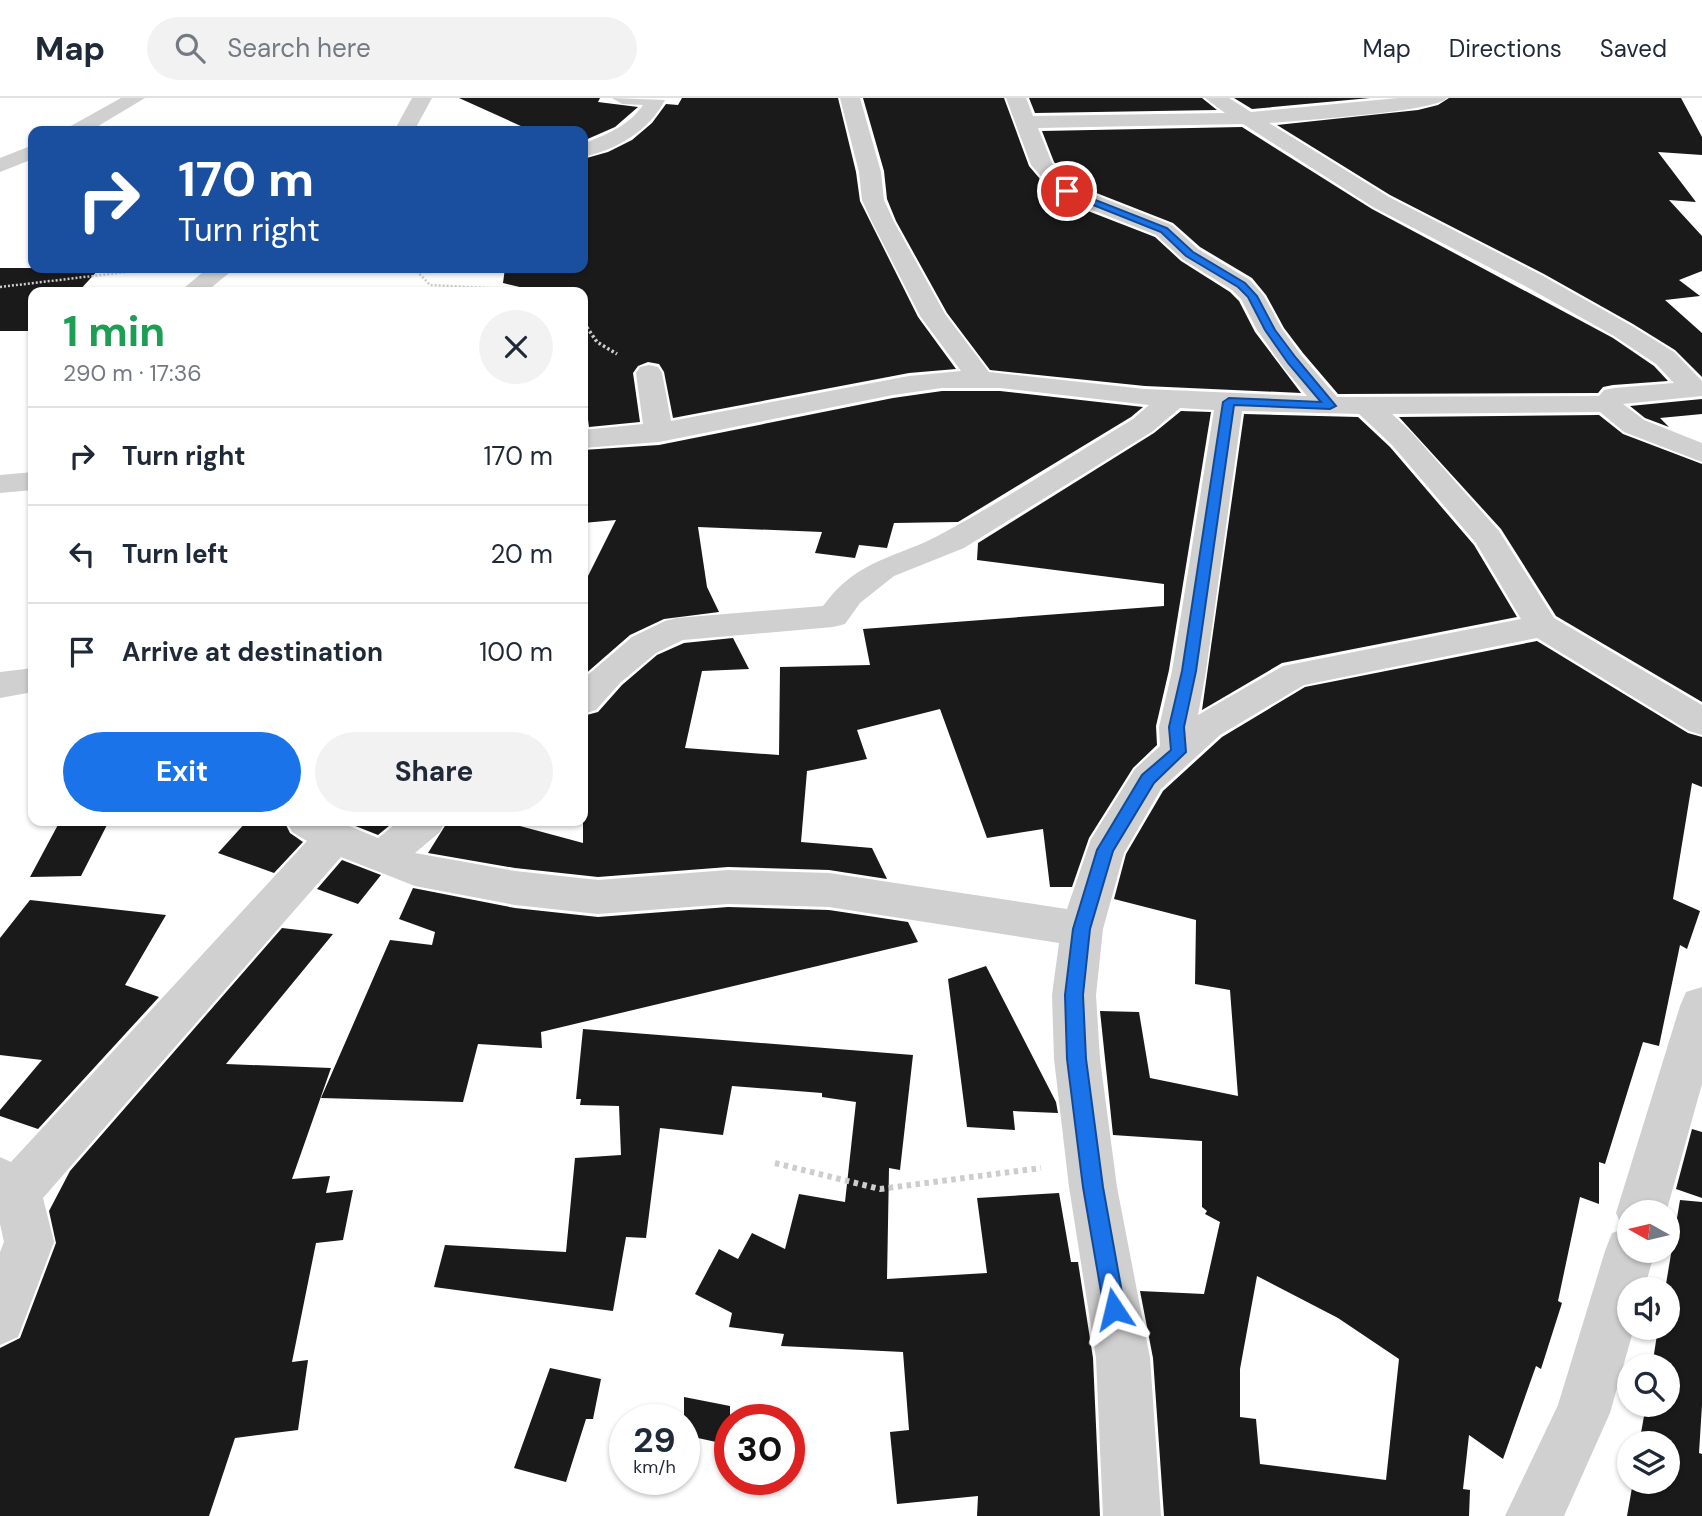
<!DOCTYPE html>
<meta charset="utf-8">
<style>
:root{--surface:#fff;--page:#f2f2f3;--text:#1f2937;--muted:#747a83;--line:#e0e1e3;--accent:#1a73e8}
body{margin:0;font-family:"DM Sans",sans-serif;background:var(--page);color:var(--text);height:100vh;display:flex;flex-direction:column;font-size:26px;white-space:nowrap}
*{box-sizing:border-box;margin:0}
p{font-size:23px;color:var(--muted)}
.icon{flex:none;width:38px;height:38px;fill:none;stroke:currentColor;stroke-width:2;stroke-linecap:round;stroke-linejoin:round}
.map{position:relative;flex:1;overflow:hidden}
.panel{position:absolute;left:28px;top:189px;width:560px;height:539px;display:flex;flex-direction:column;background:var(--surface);border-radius:14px;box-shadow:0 2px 5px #0004}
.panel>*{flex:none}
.hud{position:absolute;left:28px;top:28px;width:560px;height:147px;border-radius:14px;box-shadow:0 2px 5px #0004;background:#1a4fa0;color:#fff;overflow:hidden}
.needle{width:46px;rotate:278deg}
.tools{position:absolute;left:1617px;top:1102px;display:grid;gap:14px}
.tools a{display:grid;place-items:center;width:63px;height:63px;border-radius:50%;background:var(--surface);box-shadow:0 2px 5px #0004;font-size:35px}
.speed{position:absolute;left:609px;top:1306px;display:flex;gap:14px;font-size:35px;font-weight:700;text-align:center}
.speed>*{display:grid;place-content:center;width:91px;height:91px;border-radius:50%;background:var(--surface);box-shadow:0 2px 5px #0004;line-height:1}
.speed small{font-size:18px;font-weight:400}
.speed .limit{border:10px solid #d22;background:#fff;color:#111}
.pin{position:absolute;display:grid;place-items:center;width:60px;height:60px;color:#fff;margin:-30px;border:4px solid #fff;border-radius:50%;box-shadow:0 2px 7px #0007}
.me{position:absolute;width:77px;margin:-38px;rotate:350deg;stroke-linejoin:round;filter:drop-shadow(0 0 5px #0008)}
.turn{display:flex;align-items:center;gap:24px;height:147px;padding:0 35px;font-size:32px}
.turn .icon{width:91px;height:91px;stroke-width:2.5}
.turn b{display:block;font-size:49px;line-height:60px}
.round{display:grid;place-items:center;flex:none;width:74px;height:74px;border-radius:37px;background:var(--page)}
.headline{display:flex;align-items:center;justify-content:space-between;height:119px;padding:0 35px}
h1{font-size:42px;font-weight:700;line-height:52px;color:#1e9e55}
.primary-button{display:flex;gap:14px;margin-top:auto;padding:14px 35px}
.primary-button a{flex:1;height:80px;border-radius:42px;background:var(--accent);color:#fff;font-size:28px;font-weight:700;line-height:80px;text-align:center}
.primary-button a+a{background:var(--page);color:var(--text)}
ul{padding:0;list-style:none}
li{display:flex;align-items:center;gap:21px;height:98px;padding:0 35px;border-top:2px solid var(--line)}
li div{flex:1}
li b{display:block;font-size:26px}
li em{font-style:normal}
header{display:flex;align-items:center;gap:42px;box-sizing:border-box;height:98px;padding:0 35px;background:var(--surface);border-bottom:2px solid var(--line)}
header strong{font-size:33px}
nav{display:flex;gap:38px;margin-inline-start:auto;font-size:24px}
.search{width:490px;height:63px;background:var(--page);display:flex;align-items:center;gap:18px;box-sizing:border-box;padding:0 24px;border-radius:38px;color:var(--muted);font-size:26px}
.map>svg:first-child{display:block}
</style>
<header>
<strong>Map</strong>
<div class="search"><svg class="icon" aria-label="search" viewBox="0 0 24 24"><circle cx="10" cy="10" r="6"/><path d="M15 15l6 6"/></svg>Search here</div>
<nav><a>Map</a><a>Directions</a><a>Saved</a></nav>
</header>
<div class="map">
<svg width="1702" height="1418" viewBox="0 0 1702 1418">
<rect width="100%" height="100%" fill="#fff"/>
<path fill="#1a1a1a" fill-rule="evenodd" d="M459,0H600L598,4L638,9L615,29L583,43V33H532Z
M682,0H838L856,74L860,103L918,219L956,271L909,275L673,320L664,274L659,266L648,264L638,268L633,275L640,324L589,329L583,285V194H541L503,185L505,170H583V61L608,54L632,42L652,25L666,6L678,7Z
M863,0H1004L1029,68L1057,101L1155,139L1181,163L1230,194L1239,203L1255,234L1301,295L1145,288L990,272L947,215L896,123L887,101L884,73Z
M1029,0H1202L1217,12L1035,15Z
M1234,0H1370L1252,11Z
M1449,0H1681L1702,39V57L1658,54L1696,104L1669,102L1702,138V173L1679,182L1700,198L1665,202L1702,235V279L1675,252L1633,226L1544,176L1390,97L1277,27L1418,12L1438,7Z
M1242,29L1372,111L1613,240L1654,268L1668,283L1613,287L1603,289L1598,295L1338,296L1303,255L1284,230L1266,197L1252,180L1200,149L1173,125L1076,87L1054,64L1042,33Z
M0,170H100L78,194H33V233H0Z
M942,293H1000L1143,309L1131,319L958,424L894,425L887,450L859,447L855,460L815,455L822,434L698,429L707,489L719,514L664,521L630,537L583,578V488L616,422L583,425V352L659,347L893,300Z
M1702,301V316L1660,320L1669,329L1645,320L1630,308Z
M1181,313L1211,314L1169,572L1156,628L1157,647L1133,670L1089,740L1072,789H1050L1043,731L987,740L940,611L857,632L867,661L807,673L801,744L872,750L887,781L829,772L728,769L598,779L515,770L428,755L448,723H502L583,745V618L598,614L622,587L657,557L684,545L733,540L749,571L702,573L685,650L779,657L780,569L870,567L863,531L1164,508V486L977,462L978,445L1154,335Z
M1244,316L1358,319L1390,349L1474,447L1517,519L1282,565L1202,612Z
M1599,317L1623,336L1702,366V604L1556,518L1501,431L1399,319Z
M1537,543L1688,635L1702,639V689L1692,685L1673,801L1700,813L1687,851L1680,847L1659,948L1643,944L1605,1066L1599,1064V1106L1580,1099L1558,1203L1562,1205L1541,1271L1536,1268L1503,1361L1469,1337L1463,1391L1470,1392L1469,1418H1164L1153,1260L1140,1193L1204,1196L1220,1124L1205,1116L1207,1113L1202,1109V1043L1113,1037L1100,913L1139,914L1150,980L1238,998L1230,892L1195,886L1196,822L1114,801L1126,756L1163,693L1222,639L1305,589ZM1257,1178L1338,1220L1399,1261L1386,1382L1260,1366L1256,1321L1240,1319V1271Z
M60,723H109L81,778L30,779Z
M247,723H284L290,735L303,744L274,775L218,755Z
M343,723H395L378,737Z
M342,762L381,777L358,806L317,791Z
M413,790L515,810L598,819L728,809L829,812L908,824L918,844L541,934L542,950L478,946L463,1004L321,1000L390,842L432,847L435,834L399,821Z
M30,802L166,817L125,887L159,899L38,1031L0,1018V1012L42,962L0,957V840Z
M282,830L333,836L226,966L331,970L292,1081L330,1078L326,1095L353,1092L343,1142L316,1145L292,1264L308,1262L298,1332L235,1340L209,1418H0V1250L20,1240L56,1145L49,1113L70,1073Z
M986,868L1056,1004L1058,1015L1013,1013L1015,1032L967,1029L948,881Z
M583,931L913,957L900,1072L889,1070L887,1181L987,1175L977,1100L1059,1095L1071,1164H1078L1093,1260L1100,1418H977L978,1398L897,1406L890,1334L909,1332L903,1254L781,1248L784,1236L729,1229L732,1215L695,1196L719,1151L738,1161L752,1135L785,1151L799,1096L845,1104L856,1004L822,999V995L732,988L723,1037L660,1030L646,1140L626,1139L613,1213L434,1189L445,1147L566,1154L575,1060L621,1057L619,1008L580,1007L581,1001H576Z
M1692,1031L1702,1034V1100L1676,1091Z
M1680,1102L1702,1104V1307L1699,1355L1702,1356V1418H1627L1633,1384H1668V1346H1639L1646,1307H1668V1269H1652L1658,1230H1668V1192H1665Z
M550,1270L601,1281L593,1321H586L566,1384L514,1370Z
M684,1299L730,1308V1347L684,1337Z"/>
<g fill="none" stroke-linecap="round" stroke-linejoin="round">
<path stroke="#cdcdcd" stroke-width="2.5" stroke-dasharray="2 2" stroke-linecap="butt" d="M414,170L430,187L566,194
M0,189L160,170
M583,223L585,226"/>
<path stroke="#cdcdcd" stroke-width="3.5" stroke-dasharray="2.5 2.5" stroke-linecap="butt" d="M584,225L597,244L617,256"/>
<path stroke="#cdcdcd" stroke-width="6" stroke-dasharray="4.5 4.5" stroke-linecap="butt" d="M775,1065L880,1091L1041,1070"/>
<path fill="#d0d0d0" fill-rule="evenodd" d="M121,0H145L90,33H66L69,29Z
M412,0H432L414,33H394Z
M612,0L665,2C649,33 616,52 583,59V46C605,37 629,28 643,7L622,6Z
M840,0H860L881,74L884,102L894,124L945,216L989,274L1145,291L1307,298L1283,269L1257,232L1241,201L1232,192L1182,161L1156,137L1059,99L1031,67L1006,0H1026L1033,18L1225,15L1205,0H1229L1251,14L1398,0H1447C1436,14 1294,23 1269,25L1389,99L1543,178L1632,228L1674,254L1702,283V298L1623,306L1644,322L1702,345V364L1624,334L1600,314L1392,316L1412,335L1499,433L1554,520L1702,607V637L1689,633L1537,540L1304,587L1220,637L1161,691L1124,755L1103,831L1096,897L1100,961L1117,1089L1150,1260L1161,1418H1103L1096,1260L1069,1089L1054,961L1052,897L1059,845L829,809L728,806L598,816L515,807L415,788L341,759L43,1100L54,1144L18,1239L0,1247V1154L4,1144L0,1126V1059L11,1064L307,743L292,734L287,723H337L378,740L399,723H445L440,734L415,755L515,773L598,782L728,772L829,775L1067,811L1091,741L1135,671L1160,648L1159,629L1172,573L1214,312L1180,310L1153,333L964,450L894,478L860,505L845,526L833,529L683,542L656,555L620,585L596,612L583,616V581L632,539L665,523L677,520L823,508C859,459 897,461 945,434C1009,399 1070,359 1133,321L1149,307L1000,290H942L893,297L659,344L583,350V332L643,326L636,275L640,269L649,267L658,269L662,275L671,323L909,278L961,273L920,218L872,124L862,102L859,74ZM1243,26L1373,109L1525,188L1614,238L1656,266L1674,285L1614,290L1604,292L1599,298L1337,299L1301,257L1282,231L1264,198L1250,182L1198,151L1172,127L1075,89L1052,65L1038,30ZM1242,313L1359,316L1392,347L1476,445L1521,521L1283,568L1198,617L1206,573Z
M33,47V61L0,74V60Z
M208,170H235L206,194H179Z
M33,374V392L0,395V377Z
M33,570V594L0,600V574Z
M1702,889V986L1666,1115H1629V1153H1655L1644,1192H1629V1230H1634L1610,1315L1564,1418H1505L1558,1307L1605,1153L1612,1135L1623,1131L1616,1115L1680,908L1686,894Z"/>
</g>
<path fill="#1a73e8" stroke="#114b97" stroke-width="2" d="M1063,92H1070L1167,130L1193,154L1245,185L1257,198L1275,232L1296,260L1336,308L1330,311L1234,307L1196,573L1184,629L1186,654L1154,685L1113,753L1090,831L1083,897L1086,961L1103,1089L1125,1211L1122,1219L1114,1222L1107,1219L1104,1211L1083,1089L1067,961L1065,897L1073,831L1097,752L1142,677L1171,652L1169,629L1182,573L1223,304L1229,300L1321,304L1288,265L1265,232L1248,199L1238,189L1186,158L1161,134L1063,95Z"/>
</svg>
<div class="tools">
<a><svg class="needle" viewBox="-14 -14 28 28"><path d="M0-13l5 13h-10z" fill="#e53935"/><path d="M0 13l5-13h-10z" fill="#747a83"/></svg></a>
<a><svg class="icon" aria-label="sound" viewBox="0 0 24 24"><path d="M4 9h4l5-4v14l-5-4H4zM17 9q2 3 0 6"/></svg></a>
<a><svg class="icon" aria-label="search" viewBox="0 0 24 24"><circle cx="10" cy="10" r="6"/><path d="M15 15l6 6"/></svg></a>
<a><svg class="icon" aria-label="layers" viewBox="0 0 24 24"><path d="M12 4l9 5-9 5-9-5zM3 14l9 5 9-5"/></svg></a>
</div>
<div class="speed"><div>29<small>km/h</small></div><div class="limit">30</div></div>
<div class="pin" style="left:1067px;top:93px;background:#d93025"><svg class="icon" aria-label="arrive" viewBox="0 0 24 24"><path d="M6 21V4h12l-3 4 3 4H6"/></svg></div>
<svg class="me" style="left:1114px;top:1211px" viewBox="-20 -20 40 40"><path d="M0-17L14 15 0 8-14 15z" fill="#1a73e8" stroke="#fff" stroke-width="4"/></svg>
<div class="hud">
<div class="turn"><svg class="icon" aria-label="right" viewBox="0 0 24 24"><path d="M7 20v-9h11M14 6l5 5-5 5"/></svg><div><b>170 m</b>Turn right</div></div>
</div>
<section class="panel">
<div class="headline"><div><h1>1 min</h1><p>290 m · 17:36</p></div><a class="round"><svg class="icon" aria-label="close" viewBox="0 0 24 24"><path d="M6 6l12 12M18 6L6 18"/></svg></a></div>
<ul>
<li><svg class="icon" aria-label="right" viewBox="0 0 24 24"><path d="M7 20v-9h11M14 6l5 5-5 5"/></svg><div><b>Turn right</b></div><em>170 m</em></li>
<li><svg class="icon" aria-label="left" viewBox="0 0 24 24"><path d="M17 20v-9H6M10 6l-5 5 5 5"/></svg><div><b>Turn left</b></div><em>20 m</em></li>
<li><svg class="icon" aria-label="arrive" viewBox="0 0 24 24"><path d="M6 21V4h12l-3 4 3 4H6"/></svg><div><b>Arrive at destination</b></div><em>100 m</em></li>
</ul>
<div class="primary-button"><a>Exit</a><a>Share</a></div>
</section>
</div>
